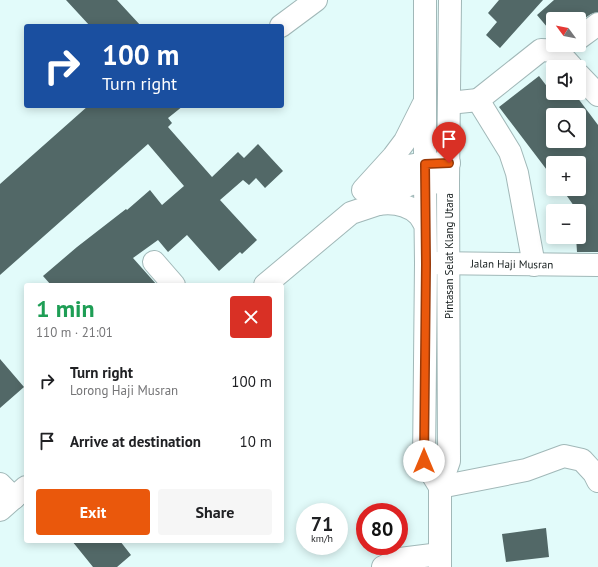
<!DOCTYPE html>
<meta charset="utf-8">
<style>
:root{--surface:#fff;--page:#f6f6f6;--text:#202124;--muted:#757577;--accent:#ea580c}
body{margin:0;font-family:"PT Sans",sans-serif;background:var(--page);color:var(--text);height:100vh;display:flex;flex-direction:column;font-size:15px;white-space:nowrap}
*{box-sizing:border-box;margin:0}
p{font-size:13px;color:var(--muted)}
.icon{flex:none;width:22px;height:22px;fill:none;stroke:currentColor;stroke-width:2;stroke-linecap:round;stroke-linejoin:round}
.map{position:relative;flex:1;overflow:hidden}
.panel{position:absolute;left:24px;top:283px;width:260px;height:260px;display:flex;flex-direction:column;background:var(--surface);border-radius:4px;box-shadow:0 2px 10px #0003}
.panel>*{flex:none}
.top-card{position:absolute;left:24px;top:24px;width:260px;height:84px;border-radius:4px;box-shadow:0 2px 10px #0003;background:#1a4fa0;color:#fff;overflow:hidden}
.needle{width:26px;rotate:302deg}
.fabs{position:absolute;left:546px;top:12px;display:grid;gap:8px}
.fabs a{display:grid;place-items:center;width:40px;height:40px;border-radius:4px;background:var(--surface);box-shadow:0 2px 10px #0003;font-size:20px}
.speed{position:absolute;left:296px;top:503px;display:flex;gap:8px;font-size:20px;font-weight:700;text-align:center}
.speed>*{display:grid;place-content:center;width:52px;height:52px;border-radius:50%;background:var(--surface);box-shadow:0 2px 10px #0003;line-height:1}
.speed small{font-size:10px;font-weight:400}
.speed .limit{border:6px solid #d22;background:#fff;color:#111}
.pin{position:absolute;display:grid;place-items:center;width:34px;height:34px;color:#fff;margin:-41px -17px;border-radius:50% 50% 50% 0;rotate:-45deg;box-shadow:0 0 4px #0007}
.pin .icon{rotate:45deg}
.me{position:absolute;width:44px;margin:-22px;rotate:0deg;stroke-linejoin:round;filter:drop-shadow(0 0 3px #0008)}
.turn{display:flex;align-items:center;gap:14px;height:84px;padding:0 12px;font-size:18px}
.turn .icon{width:52px;height:52px;stroke-width:2.5}
.turn b{display:block;font-size:28px;line-height:34px}
.round{display:grid;place-items:center;flex:none;width:42px;height:42px;border-radius:4px;background:var(--page)}
.headline{display:flex;align-items:center;justify-content:space-between;height:68px;padding:0 12px}
h1{font-size:24px;font-weight:600;line-height:30px;color:#1e9e55}
.action{display:flex;gap:8px;margin-top:auto;padding:8px 12px}
.action a{flex:1;height:46px;border-radius:4px;background:var(--accent);color:#fff;font-size:16px;font-weight:600;line-height:46px;text-align:center}
.action a+a{background:var(--page);color:var(--text)}
ul{padding:0;list-style:none}
li{display:flex;align-items:center;gap:12px;height:60px;padding:0 12px}
li div{flex:1}
li b{display:block;font-size:15px}
li em{font-style:normal}
.map>svg:first-child{display:block}
</style>
<div class="map">
<svg width="598" height="567" viewBox="0 0 598 567">
<rect width="100%" height="100%" fill="#e2fbfa"/>
<path fill="#526867" fill-rule="evenodd" d="M66,0H117L141,26H90Z
M499,0H543L500,48L486,35L497,22L488,13Z
M554,0H598V12L591,14L579,22V19H553V34L537,15Z
M539,76L552,93H574L598,125V252H577L576,237H579V211H575L574,206L562,189H579V163H553V178L499,107ZM553,115H579V141H553Z
M88,106H183L168,118L172,123L168,127L212,177L238,152L244,158L258,144L283,171L265,188L256,178L249,185L243,180L220,200L257,240L242,254L240,252L219,271L187,235L168,252L158,240L133,258L157,285H51L43,276L77,247L126,209L127,210L150,190L162,205L184,186L148,144L0,275V184Z
M0,359L24,387L0,408Z
M546,528L549,557L506,562L502,534Z
M72,541H120L131,555L117,567H93Z"/>
<g fill="none" stroke-linecap="round" stroke-linejoin="round">
<g stroke="#a1b8b8" stroke-width="24">
<g id="minor">
<path d="M281,26L316,0"/>
<path d="M579,38L598,24"/>
<path d="M579,75L598,95"/>
<path d="M478,100L541,50C559,50 561,55 572,67"/>
<path d="M449,103L478,100L510,152L517,173L534,265"/>
<path d="M370,184C377,179 384,174 392,171C410,163 430,164 449,163"/>
<path d="M154,262L174,285"/>
<path id="s1" d="M429,263L598,265"/>
<path d="M265,285L351,213L378,204L397,190L411,184L425,183L444,182"/>
<path d="M0,484L14,498"/>
<path d="M440,487L526,470L564,456L582,460L594,473L598,481"/>
<path d="M0,510L26,487"/>
<path d="M383,567L400,559L440,554"/>
</g>
</g>
<g stroke="#a1b8b8" stroke-width="24">
<path id="highway" d="M425,0V183L426,263L424,461L440,487
M363,190L393,157L405,141L423,105
M378,204C392,202 407,204 418,214C421,217 423,221 425,225
M440,567V487L449,461L448,182L450,0"/>
</g>
<use href="#minor" stroke="#fff" stroke-width="22"/>
<use href="#highway" stroke="#fff" stroke-width="22"/>
</g>
<g fill="none" stroke-linecap="round" stroke-linejoin="round">
<g stroke="#983908" stroke-width="10">
<path id="route" d="M424,461L426,264L425,164L449,163"/>
</g>
<use href="#route" stroke="#ea580c" stroke-width="7"/>
</g>
<g text-anchor="middle" dominant-baseline="central" stroke-width="4" stroke-linejoin="round" paint-order="stroke">
<g font-size="11" fill="#121a1a" stroke="#fff">
<text transform="translate(449 256) rotate(-90)">Pintasan Selat Klang Utara</text>
<text stroke="none"><textPath href="#s1" startOffset="83">Jalan Haji Musran</textPath></text>
</g>
</g>
</svg>
<div class="fabs">
<a><svg class="needle" viewBox="-14 -14 28 28"><path d="M0-13l5 13h-10z" fill="#e53935"/><path d="M0 13l5-13h-10z" fill="#757577"/></svg></a>
<a><svg class="icon" aria-label="sound" viewBox="0 0 24 24"><path d="M4 9h4l5-4v14l-5-4H4zM17 9q2 3 0 6"/></svg></a>
<a><svg class="icon" aria-label="search" viewBox="0 0 24 24"><circle cx="10" cy="10" r="6"/><path d="M15 15l6 6"/></svg></a>
<a>+</a>
<a>−</a>
</div>
<div class="speed"><div>71<small>km/h</small></div><div class="limit">80</div></div>
<div class="pin" style="left:449px;top:163px;background:#d93025"><svg class="icon" aria-label="arrive" viewBox="0 0 24 24"><path d="M6 21V4h12l-3 4 3 4H6"/></svg></div>
<svg class="me" style="left:424px;top:461px" viewBox="-20 -20 40 40"><circle r="19" fill="#fff"/><path d="M0-13L10 11 0 6-10 11z" fill="#ea580c"/></svg>
<div class="top-card">
<div class="turn"><svg class="icon" aria-label="right" viewBox="0 0 24 24"><path d="M7 20v-9h11M14 6l5 5-5 5"/></svg><div><b>100 m</b>Turn right</div></div>
</div>
<section class="panel">
<div class="headline"><div><h1>1 min</h1><p>110 m · 21:01</p></div><a class="round" style="background:#d93025;color:#fff"><svg class="icon" aria-label="close" viewBox="0 0 24 24"><path d="M6 6l12 12M18 6L6 18"/></svg></a></div>
<ul>
<li><svg class="icon" aria-label="right" viewBox="0 0 24 24"><path d="M7 20v-9h11M14 6l5 5-5 5"/></svg><div><b>Turn right</b><p>Lorong Haji Musran</p></div><em>100 m</em></li>
<li><svg class="icon" aria-label="arrive" viewBox="0 0 24 24"><path d="M6 21V4h12l-3 4 3 4H6"/></svg><div><b>Arrive at destination</b></div><em>10 m</em></li>
</ul>
<div class="action"><a>Exit</a><a>Share</a></div>
</section>
</div>
